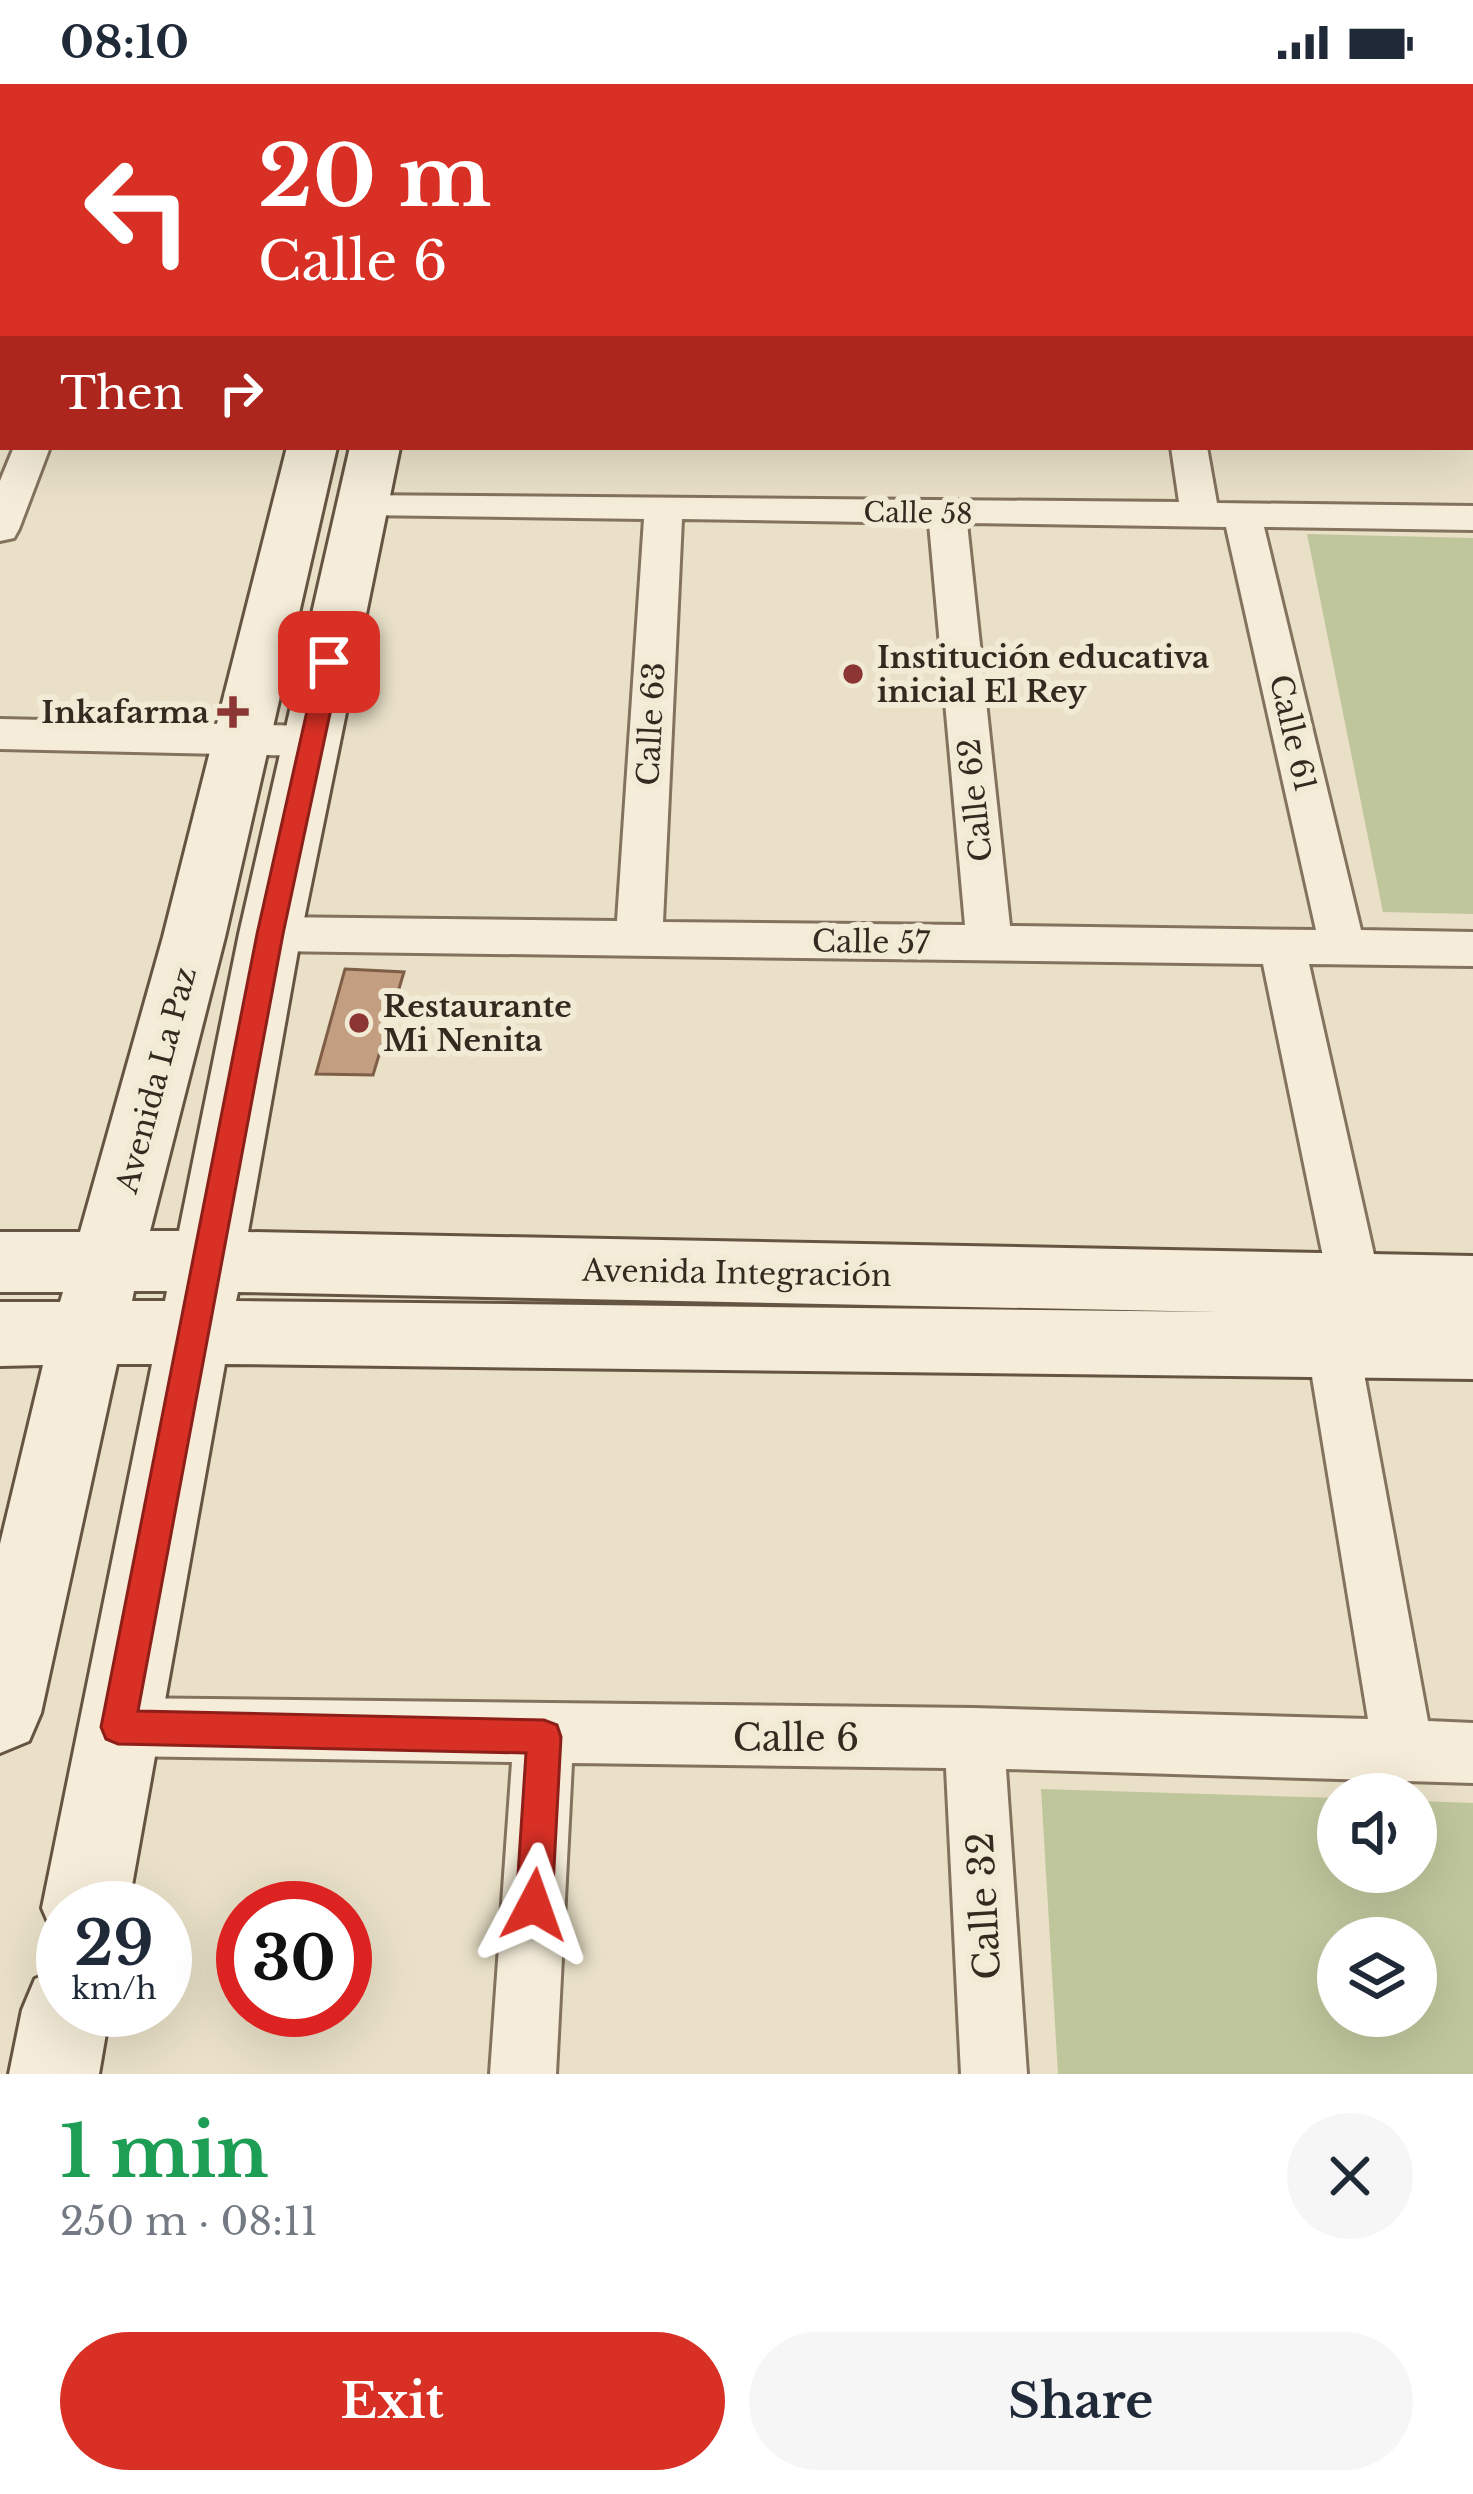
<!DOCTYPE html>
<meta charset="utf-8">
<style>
:root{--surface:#fff;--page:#f6f6f7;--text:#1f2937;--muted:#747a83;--accent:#d93025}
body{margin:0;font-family:"Libre Baskerville",serif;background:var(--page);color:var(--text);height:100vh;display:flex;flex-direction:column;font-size:45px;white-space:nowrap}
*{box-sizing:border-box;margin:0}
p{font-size:39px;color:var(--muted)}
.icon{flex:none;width:66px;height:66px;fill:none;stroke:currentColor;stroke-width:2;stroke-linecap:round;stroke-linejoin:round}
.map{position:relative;height:1990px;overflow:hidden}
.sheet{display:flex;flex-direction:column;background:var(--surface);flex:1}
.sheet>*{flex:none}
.banner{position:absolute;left:0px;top:0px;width:1473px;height:366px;box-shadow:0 12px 48px #0002;background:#d93025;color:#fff;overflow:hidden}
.buttons{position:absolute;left:1317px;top:1689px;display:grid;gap:24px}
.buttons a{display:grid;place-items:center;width:120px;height:120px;border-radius:50%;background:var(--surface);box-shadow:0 12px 48px #0002;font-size:60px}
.speed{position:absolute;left:36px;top:1797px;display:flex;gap:24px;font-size:60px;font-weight:700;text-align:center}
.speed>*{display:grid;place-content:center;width:156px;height:156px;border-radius:50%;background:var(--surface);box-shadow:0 12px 48px #0002;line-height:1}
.speed small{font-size:30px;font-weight:400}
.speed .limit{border:18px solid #d22;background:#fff;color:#111}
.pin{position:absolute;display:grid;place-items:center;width:102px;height:102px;color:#fff;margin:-51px;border-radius:24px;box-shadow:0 6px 18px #0006}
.me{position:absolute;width:132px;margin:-66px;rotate:4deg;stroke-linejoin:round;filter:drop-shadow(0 0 9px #0008)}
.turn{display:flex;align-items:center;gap:42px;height:252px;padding:0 60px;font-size:54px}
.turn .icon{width:156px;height:156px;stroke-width:2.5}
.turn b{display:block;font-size:84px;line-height:102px}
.then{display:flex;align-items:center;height:114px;padding:0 60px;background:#0003;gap:24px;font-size:45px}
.round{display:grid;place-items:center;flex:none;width:126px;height:126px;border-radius:63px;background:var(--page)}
.summary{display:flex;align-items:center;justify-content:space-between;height:204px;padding:0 60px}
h1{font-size:72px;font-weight:800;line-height:90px;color:#1e9e55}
.primary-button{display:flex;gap:24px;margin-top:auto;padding:24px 60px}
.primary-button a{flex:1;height:138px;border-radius:72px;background:var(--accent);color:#fff;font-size:48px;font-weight:800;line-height:138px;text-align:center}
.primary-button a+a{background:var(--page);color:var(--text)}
.status{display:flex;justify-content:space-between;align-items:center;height:84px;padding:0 60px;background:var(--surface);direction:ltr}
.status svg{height:33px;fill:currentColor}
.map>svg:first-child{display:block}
</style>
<div class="status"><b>08:10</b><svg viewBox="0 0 49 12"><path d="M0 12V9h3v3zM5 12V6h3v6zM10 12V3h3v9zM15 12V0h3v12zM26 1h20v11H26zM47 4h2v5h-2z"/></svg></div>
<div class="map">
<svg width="1473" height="1990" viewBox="0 0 1473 1990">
<rect width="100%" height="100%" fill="#e9e0c7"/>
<path fill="#c0c69c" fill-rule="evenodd" d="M1307,450L1473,454V830L1383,828Z
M1041,1705L1338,1714V1788H1416V1717L1473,1719V1990H1058ZM1338,1854H1416V1932H1338Z"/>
<path fill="#c39e81" stroke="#7f5e47" stroke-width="3" d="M345,885L404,888L373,991L316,990Z"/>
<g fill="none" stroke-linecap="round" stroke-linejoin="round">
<g stroke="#83725e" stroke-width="6">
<path id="street" d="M663,0H693V3H663Z
M985,0H1300L1302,3H987Z
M1340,0H1370L1371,3H1341Z
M1458,0H1473V14L1470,3H1456Z
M1470,113H1473V133H1470Z
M0,231H3V251H0Z
M1470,248H1473V268H1470Z
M14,363H50L19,445L14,454L0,457V397Z
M1171,363H1207L1217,419L1473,422V446L1264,443L1361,846L1473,848V882L1309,880L1381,1202L1373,1218L1355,1224L1337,1218L1329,1202L1263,880L270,867L254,862L247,850L254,838L270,833L617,837L644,435L363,431L350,427L344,419L350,411L1179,418ZM682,435L929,439L965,841L663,838ZM967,439L1226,443L1316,846L1010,842Z
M0,635L312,642L327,647L333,657L327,667L312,672L0,665Z
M1333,1239L1352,1246L1359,1262L1428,1637L1473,1639V1699L1006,1685L1027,1990H961L946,1684L572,1679L556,1990H490L512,1678L118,1672L97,1664L88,1643L97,1622L118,1614L974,1624L1368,1635L1307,1262L1314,1246Z"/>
</g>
<g stroke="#655441" stroke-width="6">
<path id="secondary" d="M375,0H417L374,3Z
M426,0H468V3H426Z
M287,363H337L225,853L150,1147H179L239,850L350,363H400L301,850L248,1148L1473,1172V1295L225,1280L128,1824H63V1858L55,1854L42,1824L152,1280H117L41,1629L29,1657L0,1669V1460L43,1281L0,1282V1218H60L63,1208H0V1148H80L163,853ZM134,1207H167L165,1217H132ZM238,1208L1219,1228L236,1217Z
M63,1883V1926H110L99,1990H9L22,1926L35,1895Z"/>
</g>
<use href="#street" fill="#f5edd9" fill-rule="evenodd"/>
<use href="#secondary" fill="#f5edd9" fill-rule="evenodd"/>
</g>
<path fill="#d93025" stroke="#8d1f18" stroke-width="3" d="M329,570L341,578L283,850L138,1627L544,1636L557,1641L561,1653L552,1821L546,1834L534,1839L521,1834L516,1821L526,1669L118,1660L106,1655L101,1643L257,850L318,578Z"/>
<g fill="#8b3635" stroke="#f1ead5" stroke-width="4.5">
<circle cx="853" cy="590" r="12"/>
<path d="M227 610h12v12h12v12h-12v12h-12v-12h-12v-12h12z"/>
<circle cx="359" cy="939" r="12"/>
</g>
<g text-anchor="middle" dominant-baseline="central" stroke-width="12" stroke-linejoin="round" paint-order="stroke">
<g font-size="27" fill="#352a20" stroke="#f1ead5">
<text transform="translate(918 429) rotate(1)">Calle 58</text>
</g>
<g font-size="30" font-weight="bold" fill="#352a20" stroke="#f1ead5" text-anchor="start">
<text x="877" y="573">Institución educativa<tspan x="877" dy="34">inicial El Rey</tspan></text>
<text x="209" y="628" text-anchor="end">Inkafarma</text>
<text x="383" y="922">Restaurante<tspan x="383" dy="34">Mi Nenita</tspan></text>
</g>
<g font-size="30" fill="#352a20" stroke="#f1ead5">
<text transform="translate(651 640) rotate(-87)">Calle 63</text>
<text transform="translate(1293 649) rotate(77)">Calle 61</text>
<text transform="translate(975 716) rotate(-96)">Calle 62</text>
<text transform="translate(871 858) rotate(1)">Calle 57</text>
<text transform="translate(156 996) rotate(-75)">Avenida La Paz</text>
<text transform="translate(737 1189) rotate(1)">Avenida Integración</text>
</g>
<g font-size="36" fill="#352a20" stroke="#f1ead5">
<text x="796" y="1654">Calle 6</text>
<text transform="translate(984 1822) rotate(-93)">Calle 32</text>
</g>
</g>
</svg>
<div class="buttons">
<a><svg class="icon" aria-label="sound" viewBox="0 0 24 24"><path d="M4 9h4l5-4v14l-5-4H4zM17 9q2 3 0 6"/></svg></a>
<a><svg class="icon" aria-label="layers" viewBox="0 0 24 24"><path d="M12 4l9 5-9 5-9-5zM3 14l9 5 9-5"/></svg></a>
</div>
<div class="speed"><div>29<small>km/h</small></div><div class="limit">30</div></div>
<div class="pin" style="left:329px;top:578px;background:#d93025"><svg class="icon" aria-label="arrive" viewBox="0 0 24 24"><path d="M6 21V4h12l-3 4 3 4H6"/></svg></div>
<svg class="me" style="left:534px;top:1821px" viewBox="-20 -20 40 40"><path d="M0-17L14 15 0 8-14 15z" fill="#d93025" stroke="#fff" stroke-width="4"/></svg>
<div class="banner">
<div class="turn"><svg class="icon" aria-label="left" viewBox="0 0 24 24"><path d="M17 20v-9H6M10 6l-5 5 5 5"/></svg><div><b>20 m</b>Calle 6</div></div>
<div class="then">Then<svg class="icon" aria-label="right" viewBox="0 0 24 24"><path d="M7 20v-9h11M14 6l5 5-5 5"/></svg></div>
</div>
</div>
<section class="sheet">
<div class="summary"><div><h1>1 min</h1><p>250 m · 08:11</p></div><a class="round"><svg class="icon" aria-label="close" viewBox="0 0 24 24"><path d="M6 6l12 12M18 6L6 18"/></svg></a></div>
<div class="primary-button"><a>Exit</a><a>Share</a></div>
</section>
